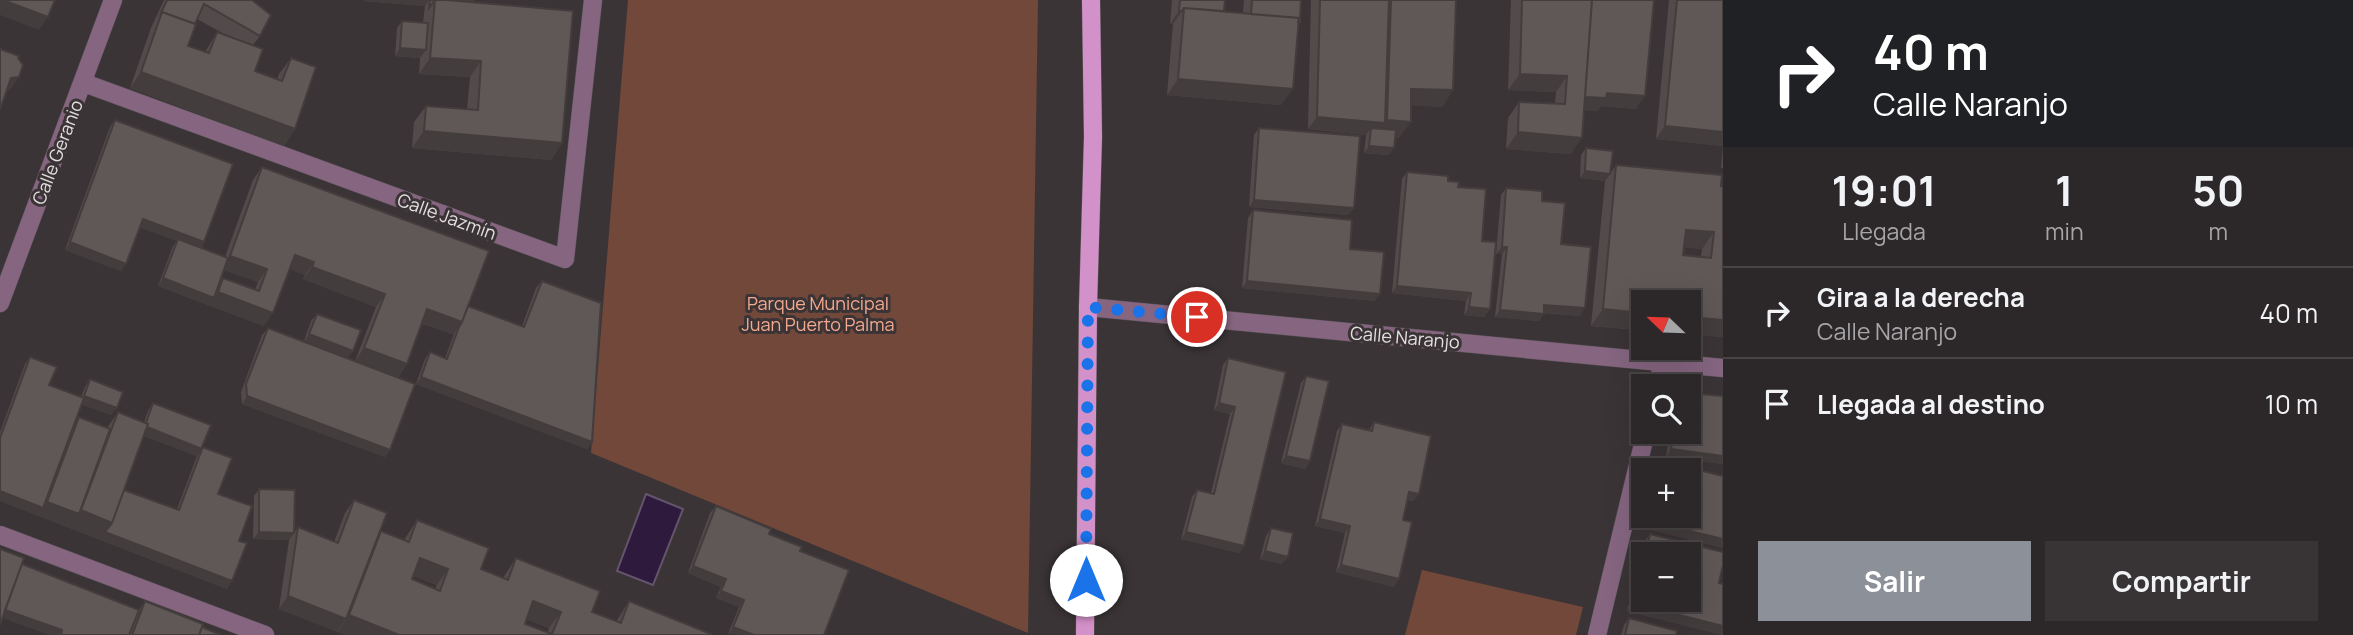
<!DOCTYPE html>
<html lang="es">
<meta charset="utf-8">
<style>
:root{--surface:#2c2728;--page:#383334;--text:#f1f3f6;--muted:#a6a5a8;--line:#484445;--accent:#8c9099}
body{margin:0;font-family:Manrope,sans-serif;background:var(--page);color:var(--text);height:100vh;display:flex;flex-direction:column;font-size:26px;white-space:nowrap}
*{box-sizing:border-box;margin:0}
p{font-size:23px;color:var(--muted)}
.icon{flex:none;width:38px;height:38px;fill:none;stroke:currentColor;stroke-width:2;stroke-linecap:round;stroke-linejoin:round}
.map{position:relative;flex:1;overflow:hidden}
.drawer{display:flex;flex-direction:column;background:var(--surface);width:630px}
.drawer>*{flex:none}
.banner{background:#202124;color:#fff;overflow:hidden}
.needle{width:46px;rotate:293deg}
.buttons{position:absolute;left:1631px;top:290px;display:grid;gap:14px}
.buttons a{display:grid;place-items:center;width:70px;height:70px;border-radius:0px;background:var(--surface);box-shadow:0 7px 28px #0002,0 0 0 2px var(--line);font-size:35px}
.pin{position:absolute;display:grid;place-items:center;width:60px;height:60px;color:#fff;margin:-30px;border:4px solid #fff;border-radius:50%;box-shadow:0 2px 7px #0007}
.me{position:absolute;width:77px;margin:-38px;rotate:0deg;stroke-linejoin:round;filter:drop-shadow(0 0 5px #0008)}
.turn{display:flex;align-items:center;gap:24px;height:147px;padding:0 35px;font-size:32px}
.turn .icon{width:91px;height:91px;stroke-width:2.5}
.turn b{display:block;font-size:49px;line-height:60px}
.eta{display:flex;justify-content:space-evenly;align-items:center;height:119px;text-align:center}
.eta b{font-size:42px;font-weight:700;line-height:49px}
.action{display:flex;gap:14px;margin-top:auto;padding:14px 35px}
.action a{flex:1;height:80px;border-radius:0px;background:var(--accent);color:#fff;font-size:28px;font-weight:700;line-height:80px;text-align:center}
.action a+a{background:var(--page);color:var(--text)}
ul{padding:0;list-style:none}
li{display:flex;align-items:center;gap:21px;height:91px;padding:0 35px;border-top:2px solid var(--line)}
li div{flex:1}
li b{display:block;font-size:26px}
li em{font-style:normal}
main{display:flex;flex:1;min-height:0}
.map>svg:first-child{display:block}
</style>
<main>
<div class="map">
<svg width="1723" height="635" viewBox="0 0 1723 635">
<rect width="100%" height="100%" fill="#3b3436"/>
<path fill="#714839" d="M628,0H1038L1028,633L591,453Z
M1422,570L1583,607L1576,635H1405Z"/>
<path fill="#2e1a3c" stroke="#64556d" stroke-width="2" d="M646,494L683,509L653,585L617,571Z"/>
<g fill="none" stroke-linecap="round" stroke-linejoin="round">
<g stroke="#595355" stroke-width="19">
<path id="minor" d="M84,83L565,259L593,0
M0,303L113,0
M1088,307L1723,368
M1657,387L1663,362
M0,535L265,635
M1597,635L1646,432"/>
</g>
<g stroke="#595355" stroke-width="19">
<path id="major" d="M1085,635L1088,307L1093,137L1091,0"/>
</g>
<use href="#minor" stroke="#856580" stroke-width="18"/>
<use href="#major" stroke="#d391c9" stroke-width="18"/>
</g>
<path fill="#534b4b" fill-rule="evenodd" d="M164,0H252L260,36L253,45L255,71L277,79L279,74L291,58L295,129L284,146L130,88L151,28ZM197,19L228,36L217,32L205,52L188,46Z
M364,0H474L473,2L562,143L551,160L412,148L414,122L426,106L467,109L470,77L419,74L420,58L395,56L397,28L402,21L423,23L425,6L364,1Z
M1172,0H1225L1224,11L1243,13L1244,0H1301L1300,22L1298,24L1281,105L1167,95L1173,24H1170Z
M1311,0H1456L1453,90L1442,107L1411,105L1399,138H1395L1389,155L1364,153L1366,135L1308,129Z
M1511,0H1654L1636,109L1601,106L1597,111L1584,110L1571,154L1506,149L1508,118L1519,102L1555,103L1556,92L1508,90Z
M1669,0H1723V146L1656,139Z
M115,120L204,242L201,248L225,257L253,180L262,167L468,306L522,326L536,288L542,281L592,442L587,449L416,384L425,359L430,352L445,358L454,334L422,324L407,364L398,377L390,450L385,457L242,404L241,392L262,335L268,328L304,341L311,321L317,314L348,358L355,361L376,307L303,279L305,275L290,269L264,326L158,286L173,246L177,241L140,227L126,264L121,271L65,250L110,127ZM224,270L258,282L255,290L223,278L219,284Z
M1259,128L1354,208L1348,215L1249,207L1254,135Z
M1723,146V168H1721Z
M1586,148L1610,174L1616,165L1721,186L1723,337L1591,326L1605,181L1580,178L1581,155ZM1684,247L1702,249L1701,257L1683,255Z
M1407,172L1448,181L1458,187L1482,241L1490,309L1484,317L1464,315L1466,301L1392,293L1402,179Z
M1506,188L1542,201L1561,244L1580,316L1544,313L1539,321L1495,317L1502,254H1496L1501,195Z
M1253,210L1350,249L1375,301L1242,288L1248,218Z
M30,357L49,385L81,397L85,387L90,379L111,415L81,404L74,424L79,417L107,428L118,412L144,422L148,411L153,403L202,447L218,494L239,541L227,589L0,501V432L25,364ZM144,436L197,456L177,509L124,490Z
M1228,358L1286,372L1244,546L1239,553L1181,539L1192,497L1197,490L1211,493L1230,414L1214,410L1223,365Z
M1306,376L1310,461L1305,469L1281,463L1301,383Z
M1723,396V464L1666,457L1670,432H1689Z
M1374,422L1419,494L1413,501L1407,500L1403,520L1394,587L1336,572L1345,533L1315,526L1337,431L1342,424L1369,430Z
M1668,462L1723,476V548L1648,529L1651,516H1689V471H1662Z
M259,489L294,533L298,527L334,542L345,513L354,500L379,534L404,540L417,520L481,569L503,578L516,558L592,612L616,622L629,601L711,635H346L279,609L289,540L253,539L254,496ZM413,576L437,585L435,589L412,579ZM526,619L549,628L548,632L525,624Z
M716,506L800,551L824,635L728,634L739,607L716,598L721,587L688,573L710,513Z
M1271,528L1282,564L1260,559L1266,536Z
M1650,534L1723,552V565L1719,583L1723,584V635L1627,611L1645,541ZM1643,555H1689V600H1643Z
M22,564L139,610L145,601L202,627L221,635H50L3,618Z
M1629,618L1676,635H1621L1624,625Z"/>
<path fill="#433d3d" d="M0,0H3L48,17L39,30L0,15Z
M365,0H429L425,6L364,1Z
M1179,11H1182L1173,24H1170Z
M400,48L426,50L420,58L395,56Z
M430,58L481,61L470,77L419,74Z
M141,72L295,129L284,146L130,88Z
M1520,74L1567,76L1556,92L1508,90Z
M19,77L10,90L2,91L11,78Z
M1178,79L1293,89L1281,105L1167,95Z
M1411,89L1453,90L1442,107L1400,105Z
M1607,93L1645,96L1636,109L1601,106L1597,111L1574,110L1583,97Z
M1317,117L1385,123L1387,120L1411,122L1399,138L1370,136L1371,128L1366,135L1308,129Z
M1665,126L1723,132V146L1656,139Z
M424,131L562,143L551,160L412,148Z
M1518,132L1582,138L1571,154L1506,149Z
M1369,146L1394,148L1389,155L1364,153Z
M1585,171L1610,174L1605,181L1580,178Z
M1254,200L1354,208L1348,215L1249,207Z
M143,219L204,242L199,250L178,239L177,241L138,227Z
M1686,230L1714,232L1702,249L1674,246Z
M70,242L126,264L121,271L65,250Z
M1502,247H1507L1502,254H1496Z
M295,255L314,262L305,275L286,268Z
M230,256L267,269L258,282L221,269Z
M312,267L385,294L376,307L303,279Z
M163,278L214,298L209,305L158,286Z
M1247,281L1380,294L1375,301L1242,288Z
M1397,286L1471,293L1466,301L1392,293Z
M218,292L273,313L264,326L209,305Z
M1544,305L1585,308L1580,316L1539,312Z
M1469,307L1490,309L1484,317L1464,315Z
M427,309L462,322L453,335L418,322Z
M1603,309L1643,313V330L1591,326Z
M1500,310L1544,314L1539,321L1495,317Z
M1689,317L1723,320V337L1689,334Z
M309,334L353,351L348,358L304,342Z
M364,348L407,364L398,377L355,361Z
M421,377L592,442L587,449L416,384Z
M84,396L117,408L111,415L79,403Z
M247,396L390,450L385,457L242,404Z
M1219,403L1235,407L1230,414L1214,410Z
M144,426L202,449L197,456L139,434Z
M1671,449L1723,456V464L1666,457Z
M1286,456L1310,461L1305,469L1281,463Z
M0,491L43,508L47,502L79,514L81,510L112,523L232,581L227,589L0,501Z
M1409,492L1419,494L1413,501L1404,499Z
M1320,519L1350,526L1345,533L1315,526Z
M1653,522L1723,539V548L1648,529Z
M259,532L294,533L289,540L253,539Z
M1186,532L1244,546L1239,553L1181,539Z
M1265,551L1288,557L1282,564L1260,559Z
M420,558L448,569L437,585L408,574Z
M1341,565L1399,579L1394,587L1336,572Z
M693,566L726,579L721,587L688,573Z
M721,591L744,600L739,607L716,598Z
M288,596L346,619L337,632L279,609Z
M533,601L561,612L549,628L522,617Z
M1632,603L1723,626V635L1627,611Z
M4,609L62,630L59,635H50L0,617Z
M349,615L399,635H346L338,632Z
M733,627L754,635L728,634Z"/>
<path fill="#605757" stroke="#433d3d" stroke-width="2" fill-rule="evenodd" d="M3,0H55L48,17Z
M167,0H252L271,15L260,36L204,4L195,24L162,12L160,15Z
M430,0H435L429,8Z
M435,0H447L573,11L562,143L424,131L426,106L478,110L481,61L430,58Z
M447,0H474L473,2Z
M1180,0H1225L1224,11L1184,8L1182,11H1179Z
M1252,0H1301L1300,22H1298L1299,18L1251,14Z
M1320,0H1389L1385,123L1317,117Z
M1391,0H1456L1453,90L1411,89V122L1387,120Z
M1522,0H1592L1582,138L1518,132L1519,102L1565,104L1567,76L1520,74Z
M1592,0H1654L1645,96L1607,93L1606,98L1585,97Z
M1677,0H1723V132L1665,126Z
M1184,8L1299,18L1293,89L1178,79Z
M162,12L196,24L188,46L209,53L217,32L263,49L255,71L282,81L291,58L316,67L295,129L141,72Z
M402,21L428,23L426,50L400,48Z
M0,49L19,56L18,58L23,65L19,77L11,78L0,110Z
M115,120L233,164L204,242L143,219L126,264L70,242Z
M1259,128L1360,136L1354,208L1254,200Z
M1371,128L1396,130L1394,148L1369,146Z
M1586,148L1613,151L1610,174L1585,171Z
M1616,165L1722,175L1721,186L1723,187V320L1689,317V303H1643V313L1603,309ZM1686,230L1714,232L1711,258L1683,255Z
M262,167L489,251L462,322L427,309L407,364L364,348L385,294L312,267L314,262L295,255L273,313L218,292L223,278L259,291L267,269L230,256Z
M1407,172L1448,176V181L1459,182L1458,187L1486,189L1482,241L1496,242L1490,309L1469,307L1471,293L1397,286Z
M1506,188L1542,191V201L1565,203L1561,244L1591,247L1585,308L1544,305V314L1500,310L1507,247H1502Z
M1253,210L1352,220L1350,249L1384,252L1380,294L1247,281Z
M178,239L228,258L214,298L163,278Z
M542,281L601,303L592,442L421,377L430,352L447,359L459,327L462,322L468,306L524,327Z
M317,314L361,330L353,351L309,334Z
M268,328L415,384L390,450L247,396L246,384Z
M30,357L57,367L49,385L84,398L43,508L0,491V438Z
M1228,358L1286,372L1244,546L1186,532L1197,490L1214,494L1235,407L1219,403Z
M1306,376L1329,381L1310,461L1286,456Z
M90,379L123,392L117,408L84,396Z
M1689,393L1723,396V456L1671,449L1674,432H1689Z
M153,403L211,425L202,447L232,458L218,494L252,506L239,541L247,543L232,581L105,532L112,523L124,490L179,510L202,449L147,427L148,424L146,423Z
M118,412L148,424L112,523L81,510Z
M79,417L110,429L79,514L47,502Z
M1374,422L1431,436L1419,494L1409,492L1403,520L1412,522L1399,579L1341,565L1350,526L1320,519L1342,424L1372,431Z
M1668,462L1723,476V539L1653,522L1655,516H1689V471H1666Z
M259,489L295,490L294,533L259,532Z
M354,500L387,513L346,619L288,596L298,527L338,543Z
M716,506L771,529L769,534L802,547L800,551L849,570L824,635H754L733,627L744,600L721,591L726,579L693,566Z
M417,520L489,548L481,569L508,580L516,558L600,591L592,612L621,623L629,601L711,634V635H399L349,615L381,531L409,542ZM420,558L448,569L440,591L412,579ZM533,601L561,612L552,634L525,624Z
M1271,528L1293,533L1288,557L1265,551Z
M1650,534L1723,552V565L1719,583L1723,584V626L1632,603L1643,561V600H1689V555H1645Z
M0,549L24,558L0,625Z
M22,564L139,610L129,635H61L62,630L5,610Z
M145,601L203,624L199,635H132Z
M1629,618L1677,631L1676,635H1625Z
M202,627L221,635H199Z"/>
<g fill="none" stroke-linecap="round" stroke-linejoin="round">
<path stroke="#1a73e8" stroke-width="12" stroke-dasharray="0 21.6" d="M1086,580L1088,307L1197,317"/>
</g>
<g text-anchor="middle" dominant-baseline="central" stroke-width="6" stroke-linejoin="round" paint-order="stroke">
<g font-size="18" fill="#e3dee0" stroke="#3b3436">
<text transform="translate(57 152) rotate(-69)">Calle Geranio</text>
<text transform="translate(447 216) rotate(20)">Calle Jazmín</text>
<text transform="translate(1405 337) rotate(5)">Calle Naranjo</text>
</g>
<g font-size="18" fill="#f4a98e" stroke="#3b3436">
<text x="818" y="303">Parque Municipal<tspan x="818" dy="21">Juan Puerto Palma</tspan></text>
</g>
</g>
</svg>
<div class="buttons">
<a><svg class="needle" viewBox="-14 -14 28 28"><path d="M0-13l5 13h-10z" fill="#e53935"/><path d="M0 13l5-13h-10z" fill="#a6a5a8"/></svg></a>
<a><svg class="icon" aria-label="search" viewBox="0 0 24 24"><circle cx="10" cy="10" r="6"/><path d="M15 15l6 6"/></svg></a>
<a>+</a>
<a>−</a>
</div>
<div class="pin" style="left:1197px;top:317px;background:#d93025"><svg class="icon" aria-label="arrive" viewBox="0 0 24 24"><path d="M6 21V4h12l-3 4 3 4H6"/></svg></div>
<svg class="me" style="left:1086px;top:580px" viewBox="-20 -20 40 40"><circle r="19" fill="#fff"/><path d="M0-13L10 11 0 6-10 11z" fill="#1a73e8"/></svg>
</div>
<section class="drawer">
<div class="banner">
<div class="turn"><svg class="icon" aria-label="right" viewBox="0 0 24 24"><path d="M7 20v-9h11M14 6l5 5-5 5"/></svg><div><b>40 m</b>Calle Naranjo</div></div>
</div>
<div class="eta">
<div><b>19:01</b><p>Llegada</p></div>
<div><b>1</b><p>min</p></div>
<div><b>50</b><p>m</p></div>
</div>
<ul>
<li><svg class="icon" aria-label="right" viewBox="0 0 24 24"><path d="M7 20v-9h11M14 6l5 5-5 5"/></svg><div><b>Gira a la derecha</b><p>Calle Naranjo</p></div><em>40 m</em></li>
<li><svg class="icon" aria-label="arrive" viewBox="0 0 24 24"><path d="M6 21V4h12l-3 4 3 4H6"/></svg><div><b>Llegada al destino</b></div><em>10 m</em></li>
</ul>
<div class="action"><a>Salir</a><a>Compartir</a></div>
</section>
</main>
